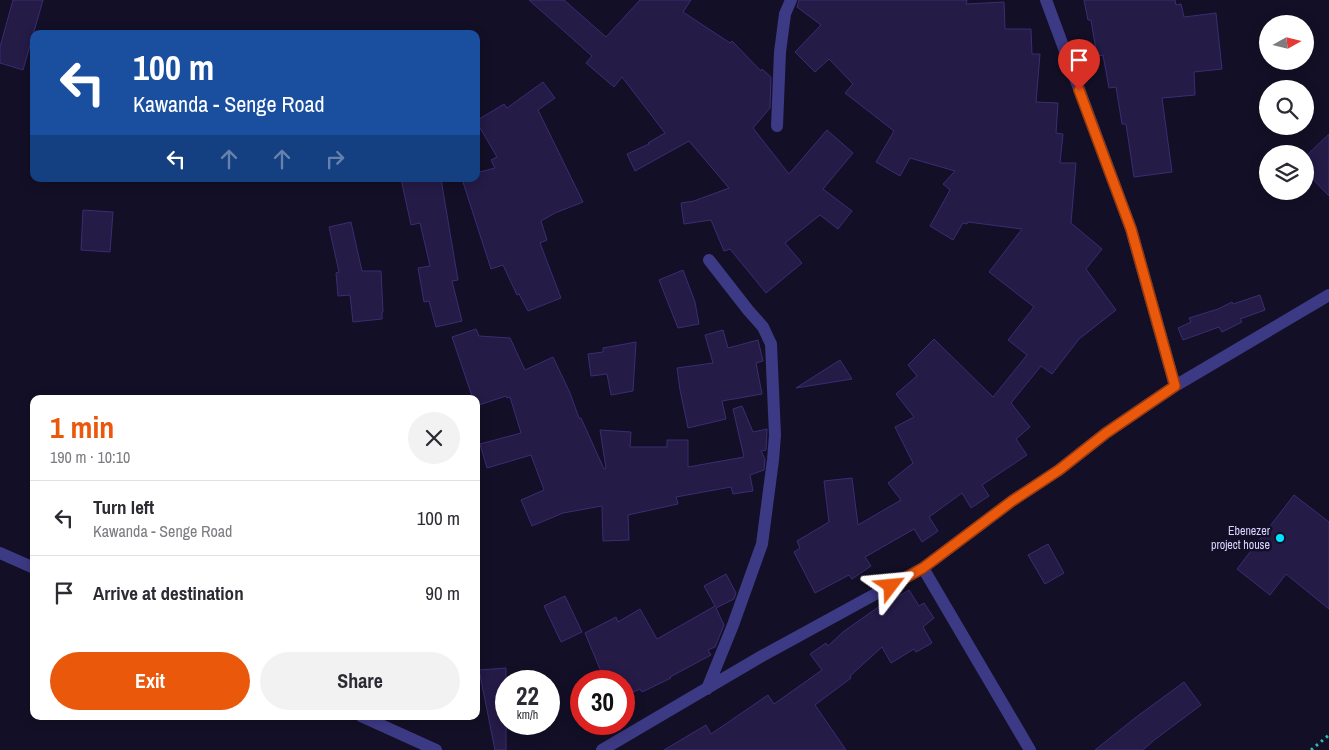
<!DOCTYPE html>
<meta charset="utf-8">
<style>
:root{--surface:#fff;--page:#f2f2f3;--text:#2b2b33;--muted:#7c7c81;--line:#e1e1e2;--accent:#ea580c}
body{margin:0;font-family:"Archivo Narrow",sans-serif;background:var(--page);color:var(--text);height:100vh;display:flex;flex-direction:column;font-size:19px;white-space:nowrap}
*{box-sizing:border-box;margin:0}
p{font-size:16px;color:var(--muted)}
.icon{flex:none;width:28px;height:28px;fill:none;stroke:currentColor;stroke-width:2;stroke-linecap:round;stroke-linejoin:round}
.map{position:relative;flex:1;overflow:hidden}
.side{position:absolute;left:30px;top:395px;width:450px;height:325px;display:flex;flex-direction:column;background:var(--surface);border-radius:10px;box-shadow:0 2px 12px #0003}
.side>*{flex:none}
.guide{position:absolute;left:30px;top:30px;width:450px;height:152px;border-radius:10px;box-shadow:0 2px 12px #0003;background:#1a4fa0;color:#fff;overflow:hidden}
.needle{width:32px;rotate:82deg}
.fabs{position:absolute;left:1259px;top:15px;display:grid;gap:10px}
.fabs a{display:grid;place-items:center;width:55px;height:55px;border-radius:50%;background:var(--surface);box-shadow:0 2px 12px #0003;font-size:25px}
.speed{position:absolute;left:495px;top:670px;display:flex;gap:10px;font-size:25px;font-weight:700;text-align:center}
.speed>*{display:grid;place-content:center;width:65px;height:65px;border-radius:50%;background:var(--surface);box-shadow:0 2px 12px #0003;line-height:1}
.speed small{font-size:12px;font-weight:400}
.speed .limit{border:8px solid #d22;background:#fff;color:#111}
.pin{position:absolute;display:grid;place-items:center;width:42px;height:42px;color:#fff;margin:-51px -21px;border-radius:50% 50% 50% 0;rotate:-45deg;box-shadow:0 0 5px #0007}
.pin .icon{rotate:45deg}
.me{position:absolute;width:55px;margin:-28px;rotate:61deg;stroke-linejoin:round;filter:drop-shadow(0 0 4px #0008)}
.turn{display:flex;align-items:center;gap:18px;height:105px;padding:0 20px;font-size:22px}
.turn .icon{width:65px;height:65px;stroke-width:2.5}
.turn b{display:block;font-size:35px;line-height:42px}
.lanes{display:flex;align-items:center;height:48px;padding:0 20px;background:#0003;justify-content:center;gap:25px;direction:ltr}
.lanes .off{opacity:.35}
.round{display:grid;place-items:center;flex:none;width:52px;height:52px;border-radius:26px;background:var(--page)}
.headline{display:flex;align-items:center;justify-content:space-between;height:85px;padding:0 20px}
h1{font-size:30px;font-weight:700;line-height:38px;color:var(--accent)}
.cta{display:flex;gap:10px;margin-top:auto;padding:10px 20px}
.cta a{flex:1;height:58px;border-radius:30px;background:var(--accent);color:#fff;font-size:20px;font-weight:700;line-height:58px;text-align:center}
.cta a+a{background:var(--page);color:var(--text)}
ul{padding:0;list-style:none}
li{display:flex;align-items:center;gap:15px;height:75px;padding:0 20px;border-top:1px solid var(--line)}
li div{flex:1}
li b{display:block;font-size:19px}
li em{font-style:normal}
.map>svg:first-child{display:block}
</style>
<div class="map">
<svg width="1329" height="750" viewBox="0 0 1329 750">
<rect width="100%" height="100%" fill="#130f26"/>
<path fill="#241b47" stroke="#3b2d73" d="M13,0H43L23,70L0,63V47Z
M529,0H564L606,37L640,0H691L683,12L730,43L732,41L761,71L762,69L771,77L770,108L753,128L789,174L827,130L853,153L823,189L852,211L838,229L820,215L785,243L802,263L766,293L730,249L724,251L711,220L684,224L681,203L694,201L729,188L689,141L635,171L627,154L649,144L648,143L665,133L622,77L614,87L586,63L592,56Z
M799,0H967L966,4L1004,2L1005,29H1031L1032,54H1040L1036,102L1058,103L1056,133L1063,134L1060,163H1076L1071,223L1102,249L1086,269L1116,310L1079,339L1052,374L1041,366L1011,403L1030,427L1016,439L1027,455L982,485L989,496L971,508L962,493L929,517L938,531L922,542L914,529L865,557L871,566L852,579L849,575L815,593L794,552L800,548L797,541L829,522L824,481L852,478L858,525L901,500L888,483L913,463L895,427L914,417L896,394L917,376L908,365L934,339L993,397L1027,355L1008,340L1034,307L989,272L1022,229L968,222L967,224L963,223L953,240L930,226L950,190L943,184L955,171L910,158L900,176L876,162L894,131L845,93L853,84L829,59L815,72L795,52L821,25L797,7Z
M1084,0H1175L1176,5L1181,4L1184,17L1216,13L1222,69L1194,72L1195,95L1162,98L1172,172L1134,177L1126,124H1122L1116,87L1109,88L1103,55L1097,56L1091,20H1088Z
M543,82L555,98L538,110L583,202L555,213L541,221L547,240L540,243L561,298L528,311L519,294L517,295L503,265L491,269L462,179H476V173L495,168L491,160L497,157L476,121L504,104L507,108Z
M1329,134V196L1305,171V157Z
M401,179H441L458,280L452,281L462,321L436,327L429,301L424,302L418,268L430,266L420,223L411,225Z
M83,210L113,212L110,252L81,250Z
M351,222L362,271H381L383,312H382V319L353,322L350,295L338,296L336,273L339,272L329,227Z
M683,270L695,302L699,324L678,328L659,280Z
M1260,295L1265,310L1240,319L1242,322L1222,332L1219,327L1183,340L1178,328L1191,322L1189,318L1218,309L1232,302L1233,304Z
M476,329L479,336L510,338L525,370L553,357L570,393L579,418H581L604,469L606,468L600,430L631,432L630,447H667V440H688V467L744,457L733,409L742,406L753,432L767,429L766,450L761,451L765,459L764,470L750,475L753,491L733,494L731,487L676,497L678,504L628,515L629,540L603,541L602,506L563,513L532,526L521,500L544,490L531,455L487,468L480,444L521,433L510,397L507,398L506,396L476,406V399H473L452,337Z
M723,330L728,348L758,340L763,361L756,363L762,394L722,401L726,419L688,428L680,390L677,368L713,363L705,335Z
M636,342L633,391L611,395L607,374L591,376L588,354L603,352V348Z
M840,360L852,379L796,388Z
M1294,495L1329,522V609L1286,574L1270,595L1237,569Z
M1048,544L1064,573L1045,584L1028,555Z
M726,574L736,593L734,599L716,608L724,625L715,647L708,650L711,655L670,677L671,678L642,692L640,689L624,696V681H605L585,633L616,617L618,622L640,609L657,639L715,606L704,586Z
M909,590L919,606L924,603L934,618L923,627L932,643L916,652L914,649L891,663L882,647L850,676L851,678L815,705L846,750H664L706,725L711,734L768,695L774,704L822,670L810,654L826,643L828,646L843,632L884,603L885,605Z
M565,596L582,632L561,642L544,606Z
M506,668V750H495L479,670Z
M1184,682L1201,705L1153,741L1143,750H1095L1135,718Z"/>
<g fill="none" stroke-linecap="round" stroke-linejoin="round">
<path stroke="#2fb8b0" stroke-width="3" stroke-dasharray="2.5 4" stroke-linecap="butt" d="M1311,750L1329,735"/>
<path stroke="#3d3a85" stroke-width="12" d="M1046,0L1131,229L1175,386
M777,126L780,52L785,14L791,0
M0,553L34,568
M707,689L733,625L762,544L773,460L775,435L771,344L763,327L748,310L709,260
M361,716L436,750
M602,750L762,656L923,568
M1030,750L923,568L1012,501L1059,470L1106,433L1150,403L1175,386L1329,295"/>
</g>
<g fill="none" stroke-linecap="round" stroke-linejoin="round">
<g stroke="#983908" stroke-width="12">
<path id="route" d="M891,586L923,568L1012,501L1059,470L1106,433L1175,386L1131,229L1079,90"/>
</g>
<use href="#route" stroke="#ea580c" stroke-width="9"/>
</g>
<circle fill="#00e5ff" stroke="#130f26" stroke-width="2" cx="1280" cy="538" r="5"/>
<g text-anchor="middle" dominant-baseline="central" stroke-width="5" stroke-linejoin="round" paint-order="stroke">
<g font-size="12" fill="#d9d4ff" stroke="#130f26" text-anchor="end">
<text x="1270" y="531">Ebenezer<tspan x="1270" dy="14">project house</tspan></text>
</g>
</g>
</svg>
<div class="fabs">
<a><svg class="needle" viewBox="-14 -14 28 28"><path d="M0-13l5 13h-10z" fill="#e53935"/><path d="M0 13l5-13h-10z" fill="#7c7c81"/></svg></a>
<a><svg class="icon" aria-label="search" viewBox="0 0 24 24"><circle cx="10" cy="10" r="6"/><path d="M15 15l6 6"/></svg></a>
<a><svg class="icon" aria-label="layers" viewBox="0 0 24 24"><path d="M12 4l9 5-9 5-9-5zM3 14l9 5 9-5"/></svg></a>
</div>
<div class="speed"><div>22<small>km/h</small></div><div class="limit">30</div></div>
<div class="pin" style="left:1079px;top:90px;background:#d93025"><svg class="icon" aria-label="arrive" viewBox="0 0 24 24"><path d="M6 21V4h12l-3 4 3 4H6"/></svg></div>
<svg class="me" style="left:891px;top:586px" viewBox="-20 -20 40 40"><path d="M0-17L14 15 0 8-14 15z" fill="#ea580c" stroke="#fff" stroke-width="4"/></svg>
<div class="guide">
<div class="turn"><svg class="icon" aria-label="left" viewBox="0 0 24 24"><path d="M17 20v-9H6M10 6l-5 5 5 5"/></svg><div><b>100 m</b>Kawanda - Senge Road</div></div>
<div class="lanes"><svg class="icon" aria-label="left" viewBox="0 0 24 24"><path d="M17 20v-9H6M10 6l-5 5 5 5"/></svg><svg class="icon off" aria-label="ahead" viewBox="0 0 24 24"><path d="M12 20V5M6 11l6-6 6 6"/></svg><svg class="icon off" aria-label="ahead" viewBox="0 0 24 24"><path d="M12 20V5M6 11l6-6 6 6"/></svg><svg class="icon off" aria-label="right" viewBox="0 0 24 24"><path d="M7 20v-9h11M14 6l5 5-5 5"/></svg></div>
</div>
<section class="side">
<div class="headline"><div><h1>1 min</h1><p>190 m · 10:10</p></div><a class="round"><svg class="icon" aria-label="close" viewBox="0 0 24 24"><path d="M6 6l12 12M18 6L6 18"/></svg></a></div>
<ul>
<li><svg class="icon" aria-label="left" viewBox="0 0 24 24"><path d="M17 20v-9H6M10 6l-5 5 5 5"/></svg><div><b>Turn left</b><p>Kawanda - Senge Road</p></div><em>100 m</em></li>
<li><svg class="icon" aria-label="arrive" viewBox="0 0 24 24"><path d="M6 21V4h12l-3 4 3 4H6"/></svg><div><b>Arrive at destination</b></div><em>90 m</em></li>
</ul>
<div class="cta"><a>Exit</a><a>Share</a></div>
</section>
</div>
